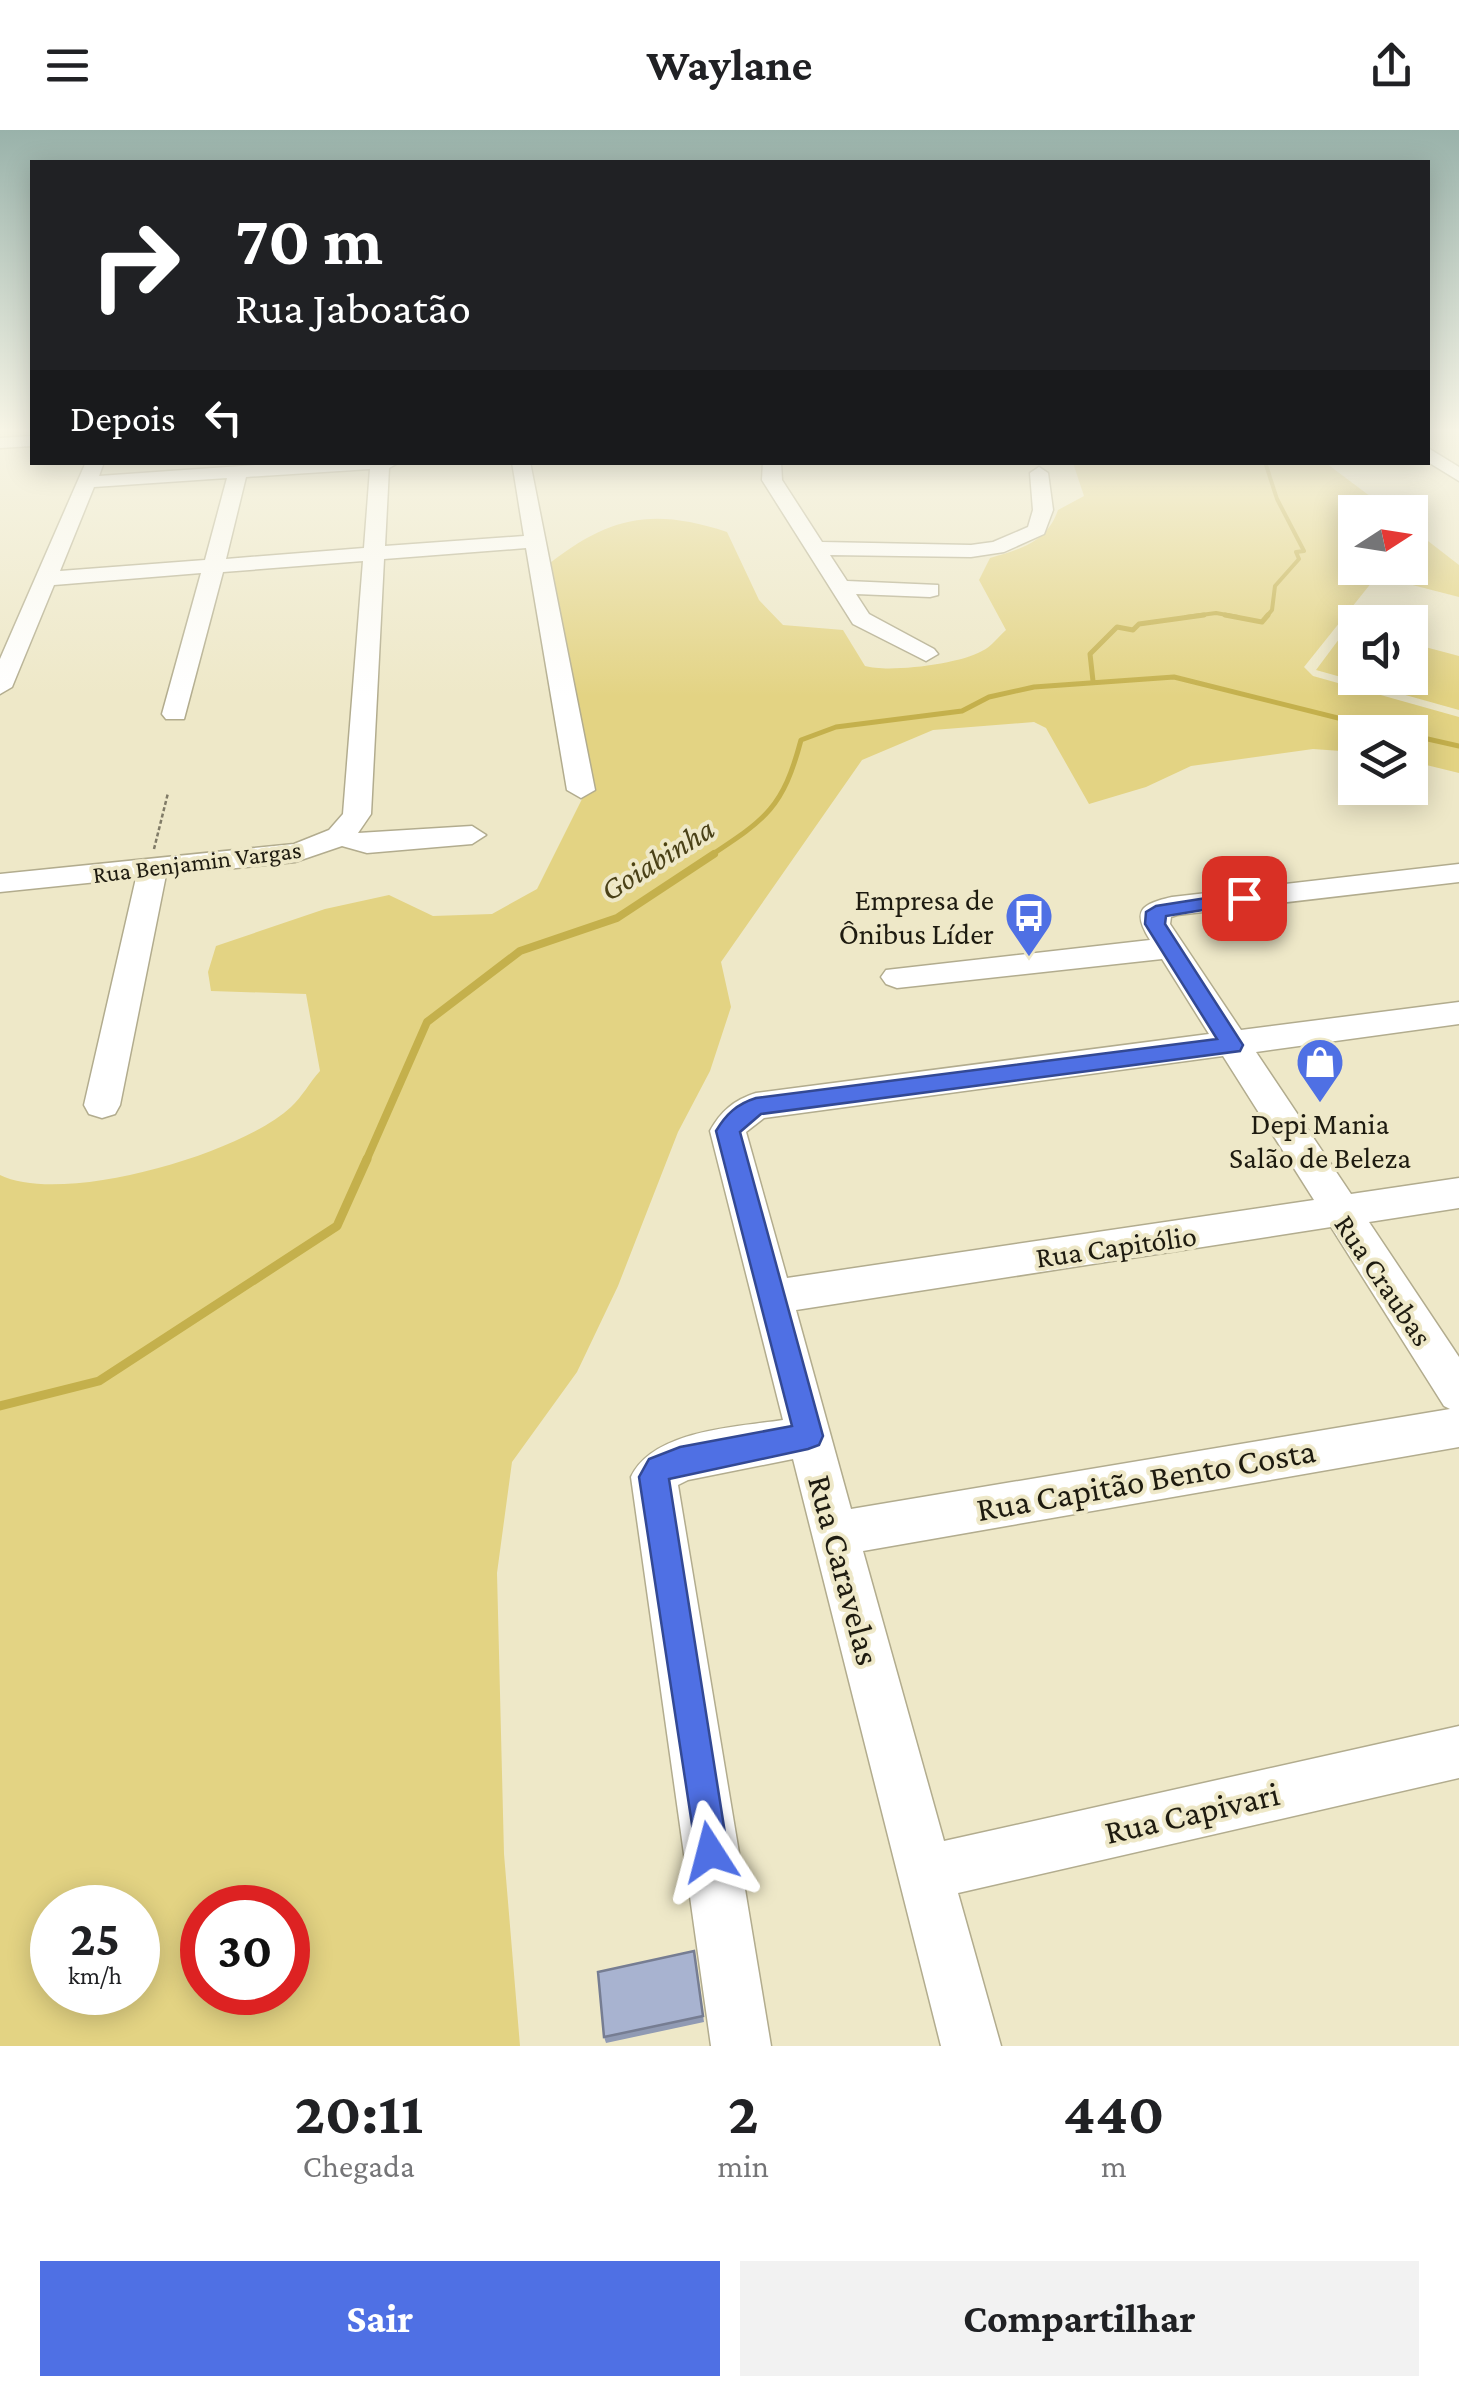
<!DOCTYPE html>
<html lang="pt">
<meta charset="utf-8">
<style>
:root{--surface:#fff;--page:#f2f2f2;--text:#202124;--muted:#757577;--accent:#4f70e4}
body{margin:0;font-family:"Crimson Pro",serif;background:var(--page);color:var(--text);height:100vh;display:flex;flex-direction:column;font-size:38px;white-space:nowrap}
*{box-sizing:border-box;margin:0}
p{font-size:32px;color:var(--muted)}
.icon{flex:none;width:55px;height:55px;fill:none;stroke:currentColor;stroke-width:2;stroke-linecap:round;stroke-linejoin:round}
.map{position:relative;height:1916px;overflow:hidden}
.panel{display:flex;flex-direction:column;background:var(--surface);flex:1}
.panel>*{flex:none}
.top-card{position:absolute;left:30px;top:30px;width:1400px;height:305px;border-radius:0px;box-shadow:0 5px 25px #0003;background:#202124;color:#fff;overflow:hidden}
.needle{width:65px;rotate:78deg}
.controls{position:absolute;left:1338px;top:365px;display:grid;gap:20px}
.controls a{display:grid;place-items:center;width:90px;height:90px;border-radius:0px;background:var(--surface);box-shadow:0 5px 25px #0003;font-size:50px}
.speed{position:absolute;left:30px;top:1755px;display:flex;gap:20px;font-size:50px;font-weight:700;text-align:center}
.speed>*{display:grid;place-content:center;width:130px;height:130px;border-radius:50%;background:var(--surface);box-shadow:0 5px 25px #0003;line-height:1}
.speed small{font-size:25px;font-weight:400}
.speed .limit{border:15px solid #d22;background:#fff;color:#111}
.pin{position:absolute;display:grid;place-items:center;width:85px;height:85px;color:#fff;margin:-42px;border-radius:20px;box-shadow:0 5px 15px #0006}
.me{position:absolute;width:110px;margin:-55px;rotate:351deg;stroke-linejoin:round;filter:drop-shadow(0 0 8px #0008)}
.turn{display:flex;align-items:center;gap:35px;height:210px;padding:0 40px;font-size:45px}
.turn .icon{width:130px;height:130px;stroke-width:2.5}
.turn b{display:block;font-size:70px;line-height:85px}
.then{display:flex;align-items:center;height:95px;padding:0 40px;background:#0003;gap:20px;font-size:38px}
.eta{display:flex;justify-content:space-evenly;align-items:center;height:170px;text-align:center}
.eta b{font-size:60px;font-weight:700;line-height:70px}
.primary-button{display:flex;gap:20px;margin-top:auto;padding:20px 40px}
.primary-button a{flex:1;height:115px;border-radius:0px;background:var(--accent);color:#fff;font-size:40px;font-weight:700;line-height:115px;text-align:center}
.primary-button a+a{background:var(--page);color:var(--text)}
header{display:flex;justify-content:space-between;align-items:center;height:130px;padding:0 40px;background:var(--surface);font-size:45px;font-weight:700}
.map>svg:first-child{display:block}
</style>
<header><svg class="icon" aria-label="menu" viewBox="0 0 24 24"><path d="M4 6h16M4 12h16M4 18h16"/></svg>Waylane<svg class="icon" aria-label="share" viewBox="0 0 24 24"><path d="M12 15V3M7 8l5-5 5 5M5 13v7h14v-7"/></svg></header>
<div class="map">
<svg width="1459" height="1916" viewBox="0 0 1459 1916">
<rect width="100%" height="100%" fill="#eee8c8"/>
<path fill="#e3d383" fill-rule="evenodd" d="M1073,333H1326L1391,382H1355V438H1410V397L1459,435V467L1397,451L1372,452L1304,537L1313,546L1459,587V643L1410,631V602H1355V622L1313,619L1191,636L1146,657L1089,674L1046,598L1034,592L933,600L862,630L721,832L731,877L710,941L678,1002L618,1156L577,1242L512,1332L497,1443L504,1724L520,1916H0V1045C62,1076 241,1024 291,977C302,967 310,952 320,941L306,864L211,861L208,842L216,816L325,779L389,765L433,786L492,784L537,759L592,649L550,433C611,386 653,378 727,402L759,470L783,495L843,500L865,536C889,543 960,534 982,521C991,517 999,506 1006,500L979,450L990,428C1021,419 1047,412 1058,380L1084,366ZM52,1778H138V1862H52ZM202,1778H288V1862H202Z
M1348,497L1355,499V548H1410V513L1459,526V580L1316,540Z"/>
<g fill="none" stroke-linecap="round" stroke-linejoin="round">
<path stroke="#c4b04c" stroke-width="4" d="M1265,332L1277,369L1304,421L1296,422L1299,429L1275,456L1272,480L1266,487
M1186,487L1216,483L1238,487"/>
<path stroke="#c4b04c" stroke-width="5" d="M1225,485L1262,492L1268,485
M1093,551L1090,524L1117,497L1133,500L1139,494L1204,485
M1410,605L1459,616
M710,726C766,689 783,678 801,610L836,597L962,581L989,567L1034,557L1174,547L1394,602"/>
<path stroke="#c4b04c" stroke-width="8" d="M366,1031L427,892L520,821L617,788L714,724"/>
<path stroke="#c4b04c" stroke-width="9" d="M0,1276L99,1251L337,1096L367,1029"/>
<g stroke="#b2ac8e" stroke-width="3">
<path id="minor" d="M32,306V316L0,318V308Z
M1428,318L1459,337V351L1428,332Z
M86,332H104L99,346L298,332H400L389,338L385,416L524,406L512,332H530L595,660L581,668L567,660L526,418L384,429L371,684L358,703L472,696L486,705L472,714L367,723L342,716L295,732L166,745L120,975L115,984L102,988L89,984L84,975L136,748L0,762V744L294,714L329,700L343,684L363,431L223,442L184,589H166L162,584L201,443L54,455L12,557L0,564V529ZM370,339L364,418L226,429L246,347ZM227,348L205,430L60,441L94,357Z
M763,332H781L782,350L822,412L971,415L993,412L1028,397L1033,380L1030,343L1039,337L1048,343L1053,380L1044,404L1004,422L971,427L830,425L847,451L938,455V465L930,467L856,464L869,484L934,519L938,524L926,531L853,494L762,350Z
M1459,734V752L1177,785L1171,787L1170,794L1241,900L1459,872V894L1256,922L1351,1064L1459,1048V1078L1369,1092L1459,1227V1317L863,1421L944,1711L1459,1596V1648L958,1763L1001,1916H941L793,1329L688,1350L678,1355L771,1916H711L631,1347C653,1300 737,1297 783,1290L710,1001C721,981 734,970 756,963L1209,904L1162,829L897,858L886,854L881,847L886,840L1150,810C1131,780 1142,774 1172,767ZM1223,926L1314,1070L787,1148L746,1002L764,988ZM1331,1097L1444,1276L1450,1279L851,1379L796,1180Z"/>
</g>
<path stroke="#807b67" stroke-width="2.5" stroke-dasharray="4 2.5" stroke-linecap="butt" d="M154,719L168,663"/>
<use href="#minor" fill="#fff" fill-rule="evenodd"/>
</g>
<path fill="#909ab3" d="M694,1821L704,1892L606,1913L604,1907Z"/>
<path fill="#a8b3d0" stroke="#767d92" stroke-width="2.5" d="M694,1821L703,1886L604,1907L598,1842Z"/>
<linearGradient id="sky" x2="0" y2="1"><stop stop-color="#99b2aa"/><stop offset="0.53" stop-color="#f7f5e6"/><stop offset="1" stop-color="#f7f5e6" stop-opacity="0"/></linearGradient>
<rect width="1459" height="567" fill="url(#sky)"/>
<path fill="#4f70e4" stroke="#334994" stroke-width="2.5" d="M1244,762L1254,768L1251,772L1166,786L1165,794L1243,915L1240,921L761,984L740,1002L823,1306L819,1315L808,1319L669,1349L728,1722L723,1734L710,1739L698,1734L639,1347L649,1329L680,1317L792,1296L716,1001C726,984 737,974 756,968L1217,909L1145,794L1146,782L1156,776Z"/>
<defs>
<g id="bus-pin" transform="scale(2.5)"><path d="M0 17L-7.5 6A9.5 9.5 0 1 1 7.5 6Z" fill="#4f70e4" stroke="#eee8c8"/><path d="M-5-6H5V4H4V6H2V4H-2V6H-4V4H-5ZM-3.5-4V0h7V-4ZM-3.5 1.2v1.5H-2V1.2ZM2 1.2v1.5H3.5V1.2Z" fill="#fff"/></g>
<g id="shop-pin" transform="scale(2.5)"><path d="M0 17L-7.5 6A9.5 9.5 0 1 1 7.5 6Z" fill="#4f70e4" stroke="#eee8c8"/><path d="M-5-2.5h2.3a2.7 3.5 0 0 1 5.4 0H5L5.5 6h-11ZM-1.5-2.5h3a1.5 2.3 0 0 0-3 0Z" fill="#fff"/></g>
</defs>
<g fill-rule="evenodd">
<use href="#bus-pin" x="1029" y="786"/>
<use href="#shop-pin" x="1320" y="932"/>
</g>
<g text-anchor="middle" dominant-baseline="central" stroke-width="8" stroke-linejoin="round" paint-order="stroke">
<g font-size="25" fill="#1e1b10" stroke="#eee8c8">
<text transform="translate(197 732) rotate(-7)">Rua Benjamin Vargas</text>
</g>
<g font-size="30" fill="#1e1b10" stroke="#eee8c8" text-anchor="end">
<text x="994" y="769">Empresa de<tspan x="994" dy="34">Ônibus Líder</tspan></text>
<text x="1320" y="993" text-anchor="middle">Depi Mania<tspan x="1320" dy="34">Salão de Beleza</tspan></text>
</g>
<g font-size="30" fill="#1e1b10" stroke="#eee8c8">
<text transform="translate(1116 1116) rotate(-8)">Rua Capitólio</text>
<text transform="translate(1384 1150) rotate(56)">Rua Craubas</text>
</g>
<g font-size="32" font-style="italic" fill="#4a4117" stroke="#eee8c8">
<text transform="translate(657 729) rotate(-32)">Goiabinha</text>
</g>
<g font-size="35" fill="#1e1b10" stroke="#eee8c8">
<text transform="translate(1146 1350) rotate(-10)">Rua Capitão Bento Costa</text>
<text transform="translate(844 1440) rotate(75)">Rua Caravelas</text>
<text transform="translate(1192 1683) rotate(-13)">Rua Capivari</text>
</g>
</g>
</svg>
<div class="controls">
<a><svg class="needle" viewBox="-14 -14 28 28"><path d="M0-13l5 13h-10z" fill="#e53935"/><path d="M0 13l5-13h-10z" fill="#757577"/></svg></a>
<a><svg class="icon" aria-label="sound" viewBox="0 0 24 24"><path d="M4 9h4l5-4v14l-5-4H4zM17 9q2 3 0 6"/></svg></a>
<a><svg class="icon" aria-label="layers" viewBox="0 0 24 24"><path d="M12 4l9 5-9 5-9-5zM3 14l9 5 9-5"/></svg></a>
</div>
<div class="speed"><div>25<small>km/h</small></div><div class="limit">30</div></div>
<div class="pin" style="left:1244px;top:768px;background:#d93025"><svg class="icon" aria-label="arrive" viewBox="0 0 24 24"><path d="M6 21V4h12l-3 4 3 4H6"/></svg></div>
<svg class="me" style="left:710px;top:1722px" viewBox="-20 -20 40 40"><path d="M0-17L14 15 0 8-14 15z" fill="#4f70e4" stroke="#fff" stroke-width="4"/></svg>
<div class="top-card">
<div class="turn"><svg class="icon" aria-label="right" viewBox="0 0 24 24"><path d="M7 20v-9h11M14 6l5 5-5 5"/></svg><div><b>70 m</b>Rua Jaboatão</div></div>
<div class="then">Depois<svg class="icon" aria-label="left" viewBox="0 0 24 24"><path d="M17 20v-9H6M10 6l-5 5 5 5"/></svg></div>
</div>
</div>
<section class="panel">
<div class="eta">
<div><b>20:11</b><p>Chegada</p></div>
<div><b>2</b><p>min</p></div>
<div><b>440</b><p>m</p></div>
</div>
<div class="primary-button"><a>Sair</a><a>Compartilhar</a></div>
</section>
